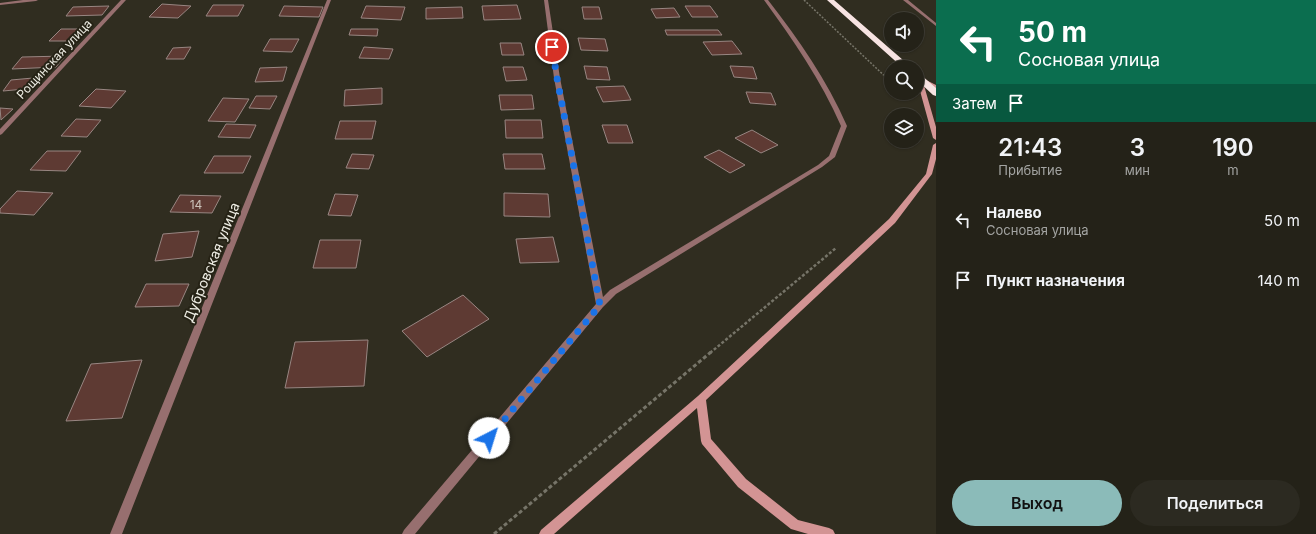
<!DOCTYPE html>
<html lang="ru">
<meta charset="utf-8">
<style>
:root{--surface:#242218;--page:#2c2a21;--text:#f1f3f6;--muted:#a3a4a2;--line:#413f37;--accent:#8bbbb9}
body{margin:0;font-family:Inter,sans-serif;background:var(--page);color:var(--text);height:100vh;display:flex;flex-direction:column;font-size:15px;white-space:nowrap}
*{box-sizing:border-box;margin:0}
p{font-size:13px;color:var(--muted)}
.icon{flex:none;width:22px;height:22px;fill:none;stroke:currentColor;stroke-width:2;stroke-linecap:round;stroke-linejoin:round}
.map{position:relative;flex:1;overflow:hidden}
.side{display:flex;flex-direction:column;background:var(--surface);width:380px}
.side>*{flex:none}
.hud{background:#0b6e4f;color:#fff;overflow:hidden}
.fabs{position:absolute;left:884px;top:12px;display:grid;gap:8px}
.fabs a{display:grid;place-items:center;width:40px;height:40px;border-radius:50%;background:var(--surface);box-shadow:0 1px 3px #0004,0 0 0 1px var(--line);font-size:20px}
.pin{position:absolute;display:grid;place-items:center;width:34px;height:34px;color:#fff;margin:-17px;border:2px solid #fff;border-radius:50%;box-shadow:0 1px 4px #0007}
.me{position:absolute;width:44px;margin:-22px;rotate:40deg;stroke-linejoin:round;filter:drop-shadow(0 0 3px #0008)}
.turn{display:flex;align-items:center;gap:14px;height:84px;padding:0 16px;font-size:18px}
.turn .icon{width:52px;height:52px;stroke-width:2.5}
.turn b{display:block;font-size:28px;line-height:34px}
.then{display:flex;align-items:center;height:38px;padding:0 16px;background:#0003;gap:8px;font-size:15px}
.eta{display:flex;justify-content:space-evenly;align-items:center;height:68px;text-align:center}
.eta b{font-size:24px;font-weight:600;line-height:28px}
.primary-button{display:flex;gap:8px;margin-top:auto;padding:8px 16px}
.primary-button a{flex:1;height:46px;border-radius:24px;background:var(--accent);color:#111;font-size:16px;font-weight:600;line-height:46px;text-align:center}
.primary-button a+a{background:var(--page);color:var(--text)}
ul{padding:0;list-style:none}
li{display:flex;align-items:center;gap:12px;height:60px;padding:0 16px}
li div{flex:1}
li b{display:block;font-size:15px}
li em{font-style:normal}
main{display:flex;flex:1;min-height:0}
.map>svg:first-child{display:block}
</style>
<main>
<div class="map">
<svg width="936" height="534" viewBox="0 0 936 534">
<rect width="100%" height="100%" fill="#302d20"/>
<path fill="#5e3a33" stroke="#988682" d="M162,4L191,6L178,18L149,17Z
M213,5H244L238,16H206Z
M517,5L521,19L484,20L482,6Z
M109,6L102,15L66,16L73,7Z
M284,6L323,7L319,17L279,16Z
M366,6L405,7L401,20L361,18Z
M685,6H710L718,17H692Z
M462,7L463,18L426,19V8Z
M582,7H599L602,19H584Z
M674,8L680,17L656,18L651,9Z
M61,29H83L72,41H49Z
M351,29H378L377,36L349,35Z
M665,30H718L722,35H667Z
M578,38L605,39L608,51L581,50Z
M270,39H299L292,52L263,51Z
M732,41L742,54L712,55L703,42Z
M500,43H521L524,55H502Z
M191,47L184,59H166L173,48Z
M364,47L393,49L389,59L359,58Z
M65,56L56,67L12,69L22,57Z
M584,66L607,67L610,80L587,79Z
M730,66L753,67L757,79L734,77Z
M287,67L283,81L255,82L260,68Z
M503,67H523L527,80L506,81Z
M33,78L25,89L3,91L11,80Z
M624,86L631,100L603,102L596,87Z
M382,88V104L344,106L345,90Z
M96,89L126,91L111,108L79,106Z
M746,92L771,93L776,105L750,103Z
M499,95H532L534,109L501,110Z
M256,96H277L270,109L249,108Z
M223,98L249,99L235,122L208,121Z
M0,108L13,109L1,120Z
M76,119L101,120L87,137L61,136Z
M505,120H541L543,138H506Z
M340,121H376L372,139H335Z
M226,124L256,125L250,138L218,137Z
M602,125H627L633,143H608Z
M752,130L778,145L761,153L735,138Z
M719,150L745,165L730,173L704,157Z
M47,151H81L66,171L30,170Z
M352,154L374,155L369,169L346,168Z
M503,154H542L545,169H505Z
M214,156H251L243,173H204Z
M17,191L53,193L34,215L0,213V209Z
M504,193L548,194L550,217L504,216Z
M335,194L358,195L351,216L328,215Z
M180,195L221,196L212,213L170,212Z
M199,231L192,257L155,261L163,234Z
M553,237L559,262L520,263L516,239Z
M320,240H361L356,268H313Z
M146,284H189L179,306L135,307Z
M463,295L489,319L427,357L402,331Z
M368,340L364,386L285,388L295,342Z
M142,360L122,418L66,421L91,364Z"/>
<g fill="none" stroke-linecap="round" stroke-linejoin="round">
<path stroke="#767468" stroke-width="1.5" stroke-dasharray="2 1.5" stroke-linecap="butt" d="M804,0L891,82"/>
<path stroke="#767468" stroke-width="2" stroke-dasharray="2.5 1.5" stroke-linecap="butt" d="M903,93L908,97"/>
<path stroke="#767468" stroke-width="2.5" stroke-dasharray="3 2" stroke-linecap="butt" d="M710,353L836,248"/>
<path stroke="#767468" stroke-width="3" stroke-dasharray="4 2.5" stroke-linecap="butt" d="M494,534L711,352"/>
<path fill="#976f6f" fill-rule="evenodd" d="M23,0H38L36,1L0,5V3Z
M121,0H126L2,134L0,135V129Z
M327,0H331L122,534H110Z
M544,0H548L560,78L603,297L610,290L818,165L829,156L841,126C821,80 793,40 764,0H768C799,40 827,80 847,126L835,157L822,167L616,294L603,307L415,534H402L404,530L596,304L554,78Z
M903,0H908L936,23V26Z"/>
<path fill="#d39494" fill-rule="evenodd" d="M917,76H921L922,78L936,85V89L923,82L936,127V140L933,138L917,80Z
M936,143V159L932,174L895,223L706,400L711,439L746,479L798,520L829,528L833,530L835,534H808L791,529L738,487L702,444L701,441L697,408L554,534H539L541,530L698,396L889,219L926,174L933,145Z"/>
<path fill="#f7e3e2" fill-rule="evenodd" d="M827,0H834L911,67H902Z
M917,73L920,74L936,88V96L933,95L917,80Z"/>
</g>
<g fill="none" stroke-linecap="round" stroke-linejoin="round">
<path stroke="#1a73e8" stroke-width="7" stroke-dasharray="0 12.6" d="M489,438L600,305L557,78L552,47"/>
</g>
<g text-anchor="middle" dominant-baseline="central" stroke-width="4" stroke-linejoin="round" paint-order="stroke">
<g font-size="12" fill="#efeee5" stroke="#262316">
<text transform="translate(54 59) rotate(-47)">Рощинская улица</text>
</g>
<g font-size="12" fill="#cbc1b8">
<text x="196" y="204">14</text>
</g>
<g font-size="14" fill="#efeee5" stroke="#262316">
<text transform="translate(211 262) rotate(-68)">Дубровская улица</text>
</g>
</g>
</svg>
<div class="fabs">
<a><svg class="icon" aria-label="sound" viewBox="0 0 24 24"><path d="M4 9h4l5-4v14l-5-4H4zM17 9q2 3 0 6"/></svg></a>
<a><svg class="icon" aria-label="search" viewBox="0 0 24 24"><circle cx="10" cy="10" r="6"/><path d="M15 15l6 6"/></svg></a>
<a><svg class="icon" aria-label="layers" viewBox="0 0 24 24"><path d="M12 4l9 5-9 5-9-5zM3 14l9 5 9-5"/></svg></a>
</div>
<div class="pin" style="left:552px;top:47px;background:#d93025"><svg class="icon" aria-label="arrive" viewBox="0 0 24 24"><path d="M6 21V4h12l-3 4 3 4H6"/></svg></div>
<svg class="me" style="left:489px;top:438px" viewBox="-20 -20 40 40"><circle r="19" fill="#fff"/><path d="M0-13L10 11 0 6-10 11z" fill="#1a73e8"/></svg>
</div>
<section class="side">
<div class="hud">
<div class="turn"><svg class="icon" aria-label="left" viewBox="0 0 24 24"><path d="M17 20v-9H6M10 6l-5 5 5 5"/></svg><div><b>50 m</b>Сосновая улица</div></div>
<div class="then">Затем<svg class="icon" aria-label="arrive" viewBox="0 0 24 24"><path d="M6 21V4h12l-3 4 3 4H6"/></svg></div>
</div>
<div class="eta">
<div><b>21:43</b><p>Прибытие</p></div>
<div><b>3</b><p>мин</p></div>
<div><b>190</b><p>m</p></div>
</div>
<ul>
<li><svg class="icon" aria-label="left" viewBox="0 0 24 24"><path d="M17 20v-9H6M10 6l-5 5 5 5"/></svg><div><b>Налево</b><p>Сосновая улица</p></div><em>50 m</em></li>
<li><svg class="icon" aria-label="arrive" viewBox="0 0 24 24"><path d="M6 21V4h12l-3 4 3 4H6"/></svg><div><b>Пункт назначения</b></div><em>140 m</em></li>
</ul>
<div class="primary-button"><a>Выход</a><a>Поделиться</a></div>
</section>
</main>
